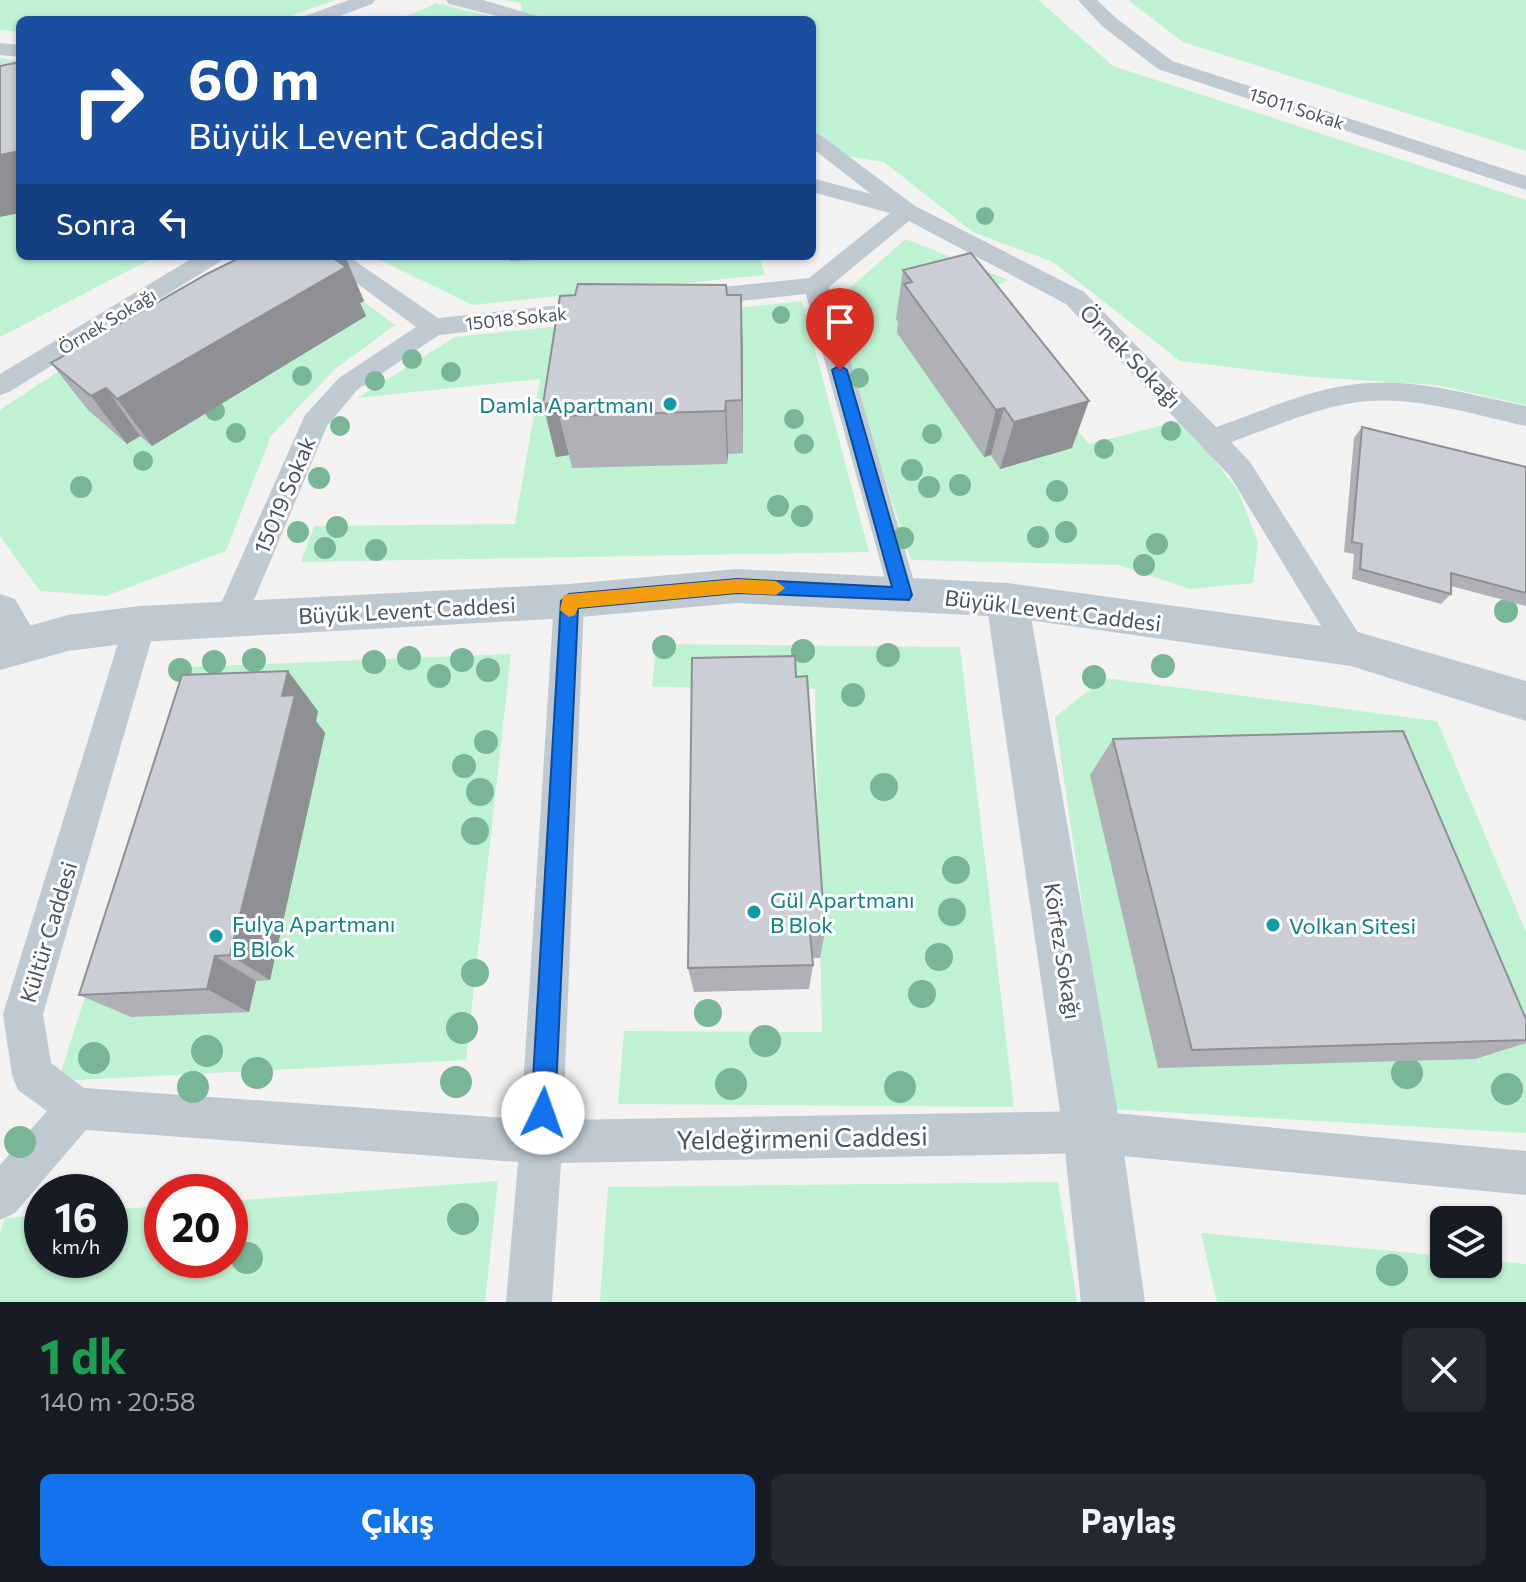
<!DOCTYPE html>
<html lang="tr">
<meta charset="utf-8">
<style>
:root{--surface:#171b24;--page:#242831;--text:#f1f3f6;--muted:#9ea1a6;--accent:#1273ed}
body{margin:0;font-family:Commissioner,sans-serif;background:var(--page);color:var(--text);height:100vh;display:flex;flex-direction:column;font-size:30px;white-space:nowrap}
*{box-sizing:border-box;margin:0}
p{font-size:26px;color:var(--muted)}
.icon{flex:none;width:44px;height:44px;fill:none;stroke:currentColor;stroke-width:2;stroke-linecap:round;stroke-linejoin:round}
.map{position:relative;height:1302px;overflow:hidden}
.details{display:flex;flex-direction:column;background:var(--surface);flex:1}
.details>*{flex:none}
.hud{position:absolute;left:16px;top:16px;width:800px;height:244px;border-radius:12px;box-shadow:0 2px 6px #0004;background:#1a4fa0;color:#fff;overflow:hidden}
.buttons{position:absolute;left:1430px;top:1206px;display:grid;gap:16px}
.buttons a{display:grid;place-items:center;width:72px;height:72px;border-radius:12px;background:var(--surface);box-shadow:0 2px 6px #0004;font-size:40px}
.speed{position:absolute;left:24px;top:1174px;display:flex;gap:16px;font-size:40px;font-weight:700;text-align:center}
.speed>*{display:grid;place-content:center;width:104px;height:104px;border-radius:50%;background:var(--surface);box-shadow:0 2px 6px #0004;line-height:1}
.speed small{font-size:20px;font-weight:400}
.speed .limit{border:12px solid #d22;background:#fff;color:#111}
.pin{position:absolute;display:grid;place-items:center;width:68px;height:68px;color:#fff;margin:-82px -34px;border-radius:50% 50% 50% 0;rotate:-45deg;box-shadow:0 0 8px #0007}
.pin .icon{rotate:45deg}
.me{position:absolute;width:88px;margin:-44px;rotate:3deg;stroke-linejoin:round;filter:drop-shadow(0 0 6px #0008)}
.turn{display:flex;align-items:center;gap:28px;height:168px;padding:0 40px;font-size:36px}
.turn .icon{width:104px;height:104px;stroke-width:2.5}
.turn b{display:block;font-size:56px;line-height:68px}
.then{display:flex;align-items:center;height:76px;padding:0 40px;background:#0003;gap:16px;font-size:30px}
.round{display:grid;place-items:center;flex:none;width:84px;height:84px;border-radius:12px;background:var(--page)}
.head{display:flex;align-items:center;justify-content:space-between;height:136px;padding:0 40px}
h1{font-size:48px;font-weight:700;line-height:60px;color:#1e9e55}
.primary-button{display:flex;gap:16px;margin-top:auto;padding:16px 40px}
.primary-button a{flex:1;height:92px;border-radius:12px;background:var(--accent);color:#fff;font-size:32px;font-weight:700;line-height:92px;text-align:center}
.primary-button a+a{background:var(--page);color:var(--text)}
.map>svg:first-child{display:block}
</style>
<div class="map">
<svg width="1526" height="1302" viewBox="0 0 1526 1302">
<rect width="100%" height="100%" fill="#f4f1f1"/>
<path fill="#bff2d3" d="M0,0H335L279,20H20V32L0,30Z
M504,0H1038L1113,66L1526,200V405L1436,385L1311,377L1180,361L1053,262L973,232L884,162L812,151V20H521V3Z
M1128,0H1526V151L1183,42Z
M436,3L505,20H398Z
M0,58L20,61V256H157L0,337Z
M906,239L1008,280L970,299L1089,444L1184,420L1238,491L1258,542L1253,583L1189,589L1119,565L911,560L829,306Z
M372,256H759L765,275L472,305Z
M313,264L395,325L335,369L271,436L226,551L106,596L40,591L0,536V410L98,345Z
M802,301L869,552L301,562L314,526L515,524L540,379L357,398L455,337Z
M656,644L960,647L1014,1107L618,1104L624,1031L822,1032L815,689L652,687Z
M511,654L466,1060L58,1081L191,667Z
M1105,678L1437,721L1526,932V1133L1112,1109L1055,717Z
M498,1181L485,1302H0V1233L5,1218L42,1215V1260H110V1210L162,1206V1260H230V1201Z
M1058,1182L1077,1302H600L608,1187Z
M1201,1233L1444,1256V1264H1488V1260L1526,1264V1302H1217Z"/>
<g fill="none" stroke-linecap="round" stroke-linejoin="round">
<path fill="#bfc9d1" fill-rule="evenodd" d="M349,0H375L372,4L329,20H303L305,16Z
M446,0H483L537,16L539,20H512L449,4Z
M1078,0H1097L1116,18L1172,61L1526,176V190L1158,69L1102,26Z
M0,43L20,45V57L0,55Z
M812,132L819,134L915,206L1084,292L1216,427C1265,410 1316,386 1369,383C1421,379 1475,396 1526,406V426C1475,415 1420,397 1367,401C1320,405 1275,427 1231,442L1250,462L1362,639L1367,648L1362,657L1351,661L1340,657L1230,476L1066,304L909,221L829,287L918,595L914,604L903,607L892,604L806,294L684,307L675,305L672,299L675,293L684,291L809,278L890,213L812,192V178L871,194L812,148Z
M196,256H225L221,261L9,392L0,395V374Z
M320,256H348L438,318L598,301L607,303L610,309L607,315L598,317L439,335L357,390L327,426L246,619L241,628L230,632L219,628L214,619L305,415L339,378L416,327Z
M569,588L580,592L584,601L563,1120L1092,1111L1526,1151V1195L1092,1153L561,1163L552,1302H506L518,1162L86,1130L15,1213L0,1220V1165L47,1111L18,1090L12,1075L3,1014L124,624L129,615L140,611L151,615L156,624L43,1014L51,1063L84,1088L521,1119L554,601L558,592Z"/>
<path fill="#bfc9d1" fill-rule="evenodd" d="M1007,583L1022,588L1028,600L1121,1132L1145,1302H1081L1063,1132L986,600L992,588Z
M0,594L15,599L41,644L34,657L19,662L4,657L0,651Z"/>
<path fill="#bfc9d1" fill-rule="evenodd" d="M737,569L1007,583L1351,630L1526,681V721L1351,666L1007,617L737,603L569,618L140,642L68,651L0,670V634L68,615L140,606L569,584Z"/>
</g>
<g fill="#79b697">
<circle cx="985" cy="216" r="9"/>
<circle cx="781" cy="315" r="9"/>
<circle cx="412" cy="359" r="10"/>
<circle cx="451" cy="372" r="10"/>
<circle cx="302" cy="376" r="10"/>
<circle cx="859" cy="378" r="10"/>
<circle cx="375" cy="381" r="10"/>
<circle cx="215" cy="411" r="10"/>
<circle cx="794" cy="419" r="10"/>
<circle cx="340" cy="426" r="10"/>
<circle cx="1171" cy="431" r="10"/>
<circle cx="236" cy="433" r="10"/>
<circle cx="932" cy="434" r="10"/>
<circle cx="804" cy="444" r="10"/>
<circle cx="1104" cy="449" r="10"/>
<circle cx="143" cy="461" r="10"/>
<circle cx="912" cy="470" r="11"/>
<circle cx="319" cy="478" r="11"/>
<circle cx="960" cy="485" r="11"/>
<circle cx="81" cy="487" r="11"/>
<circle cx="929" cy="487" r="11"/>
<circle cx="1057" cy="491" r="11"/>
<circle cx="778" cy="506" r="11"/>
<circle cx="802" cy="516" r="11"/>
<circle cx="337" cy="527" r="11"/>
<circle cx="298" cy="532" r="11"/>
<circle cx="1066" cy="532" r="11"/>
<circle cx="1038" cy="537" r="11"/>
<circle cx="903" cy="538" r="11"/>
<circle cx="1157" cy="544" r="11"/>
<circle cx="325" cy="548" r="11"/>
<circle cx="376" cy="550" r="11"/>
<circle cx="1144" cy="565" r="11"/>
<circle cx="1506" cy="611" r="12"/>
<circle cx="664" cy="647" r="12"/>
<circle cx="803" cy="651" r="12"/>
<circle cx="888" cy="655" r="12"/>
<circle cx="409" cy="658" r="12"/>
<circle cx="254" cy="660" r="12"/>
<circle cx="462" cy="660" r="12"/>
<circle cx="214" cy="662" r="12"/>
<circle cx="374" cy="662" r="12"/>
<circle cx="1163" cy="666" r="12"/>
<circle cx="180" cy="670" r="12"/>
<circle cx="488" cy="670" r="12"/>
<circle cx="439" cy="676" r="12"/>
<circle cx="1094" cy="677" r="12"/>
<circle cx="853" cy="695" r="12"/>
<circle cx="486" cy="742" r="12"/>
<circle cx="464" cy="766" r="12"/>
<circle cx="884" cy="787" r="14"/>
<circle cx="480" cy="792" r="14"/>
<circle cx="475" cy="831" r="14"/>
<circle cx="956" cy="870" r="14"/>
<circle cx="952" cy="912" r="14"/>
<circle cx="939" cy="957" r="14"/>
<circle cx="475" cy="973" r="14"/>
<circle cx="922" cy="994" r="14"/>
<circle cx="708" cy="1013" r="14"/>
<circle cx="462" cy="1028" r="16"/>
<circle cx="765" cy="1041" r="16"/>
<circle cx="207" cy="1051" r="16"/>
<circle cx="94" cy="1058" r="16"/>
<circle cx="257" cy="1073" r="16"/>
<circle cx="1407" cy="1073" r="16"/>
<circle cx="456" cy="1082" r="16"/>
<circle cx="731" cy="1084" r="16"/>
<circle cx="193" cy="1087" r="16"/>
<circle cx="900" cy="1087" r="16"/>
<circle cx="1507" cy="1089" r="16"/>
<circle cx="20" cy="1142" r="16"/>
<circle cx="463" cy="1219" r="16"/>
<circle cx="247" cy="1258" r="16"/>
<circle cx="1392" cy="1270" r="16"/>
</g>
<path fill="#afb1b6" d="M243,256H345L364,301L360,303L366,316L152,446L140,436L127,444L88,410L51,363Z
M509,256H651L510,261Z
M903,270L1072,448L1000,469L991,455L984,457L897,333L898,322L896,319Z
M727,295L743,350V453L728,454L727,464L572,468L569,455L556,457L543,404Z
M1362,427L1526,467V606L1451,586V594L1441,604L1352,579L1354,554L1344,552L1354,438Z
M796,677L825,932L820,958H812L813,965L809,989L694,992L688,968Z
M318,711L316,721L325,733L270,980L256,981L249,1012L131,1017L79,995Z
M1113,739L1526,1019V1043L1475,1059L1158,1068L1090,775Z"/>
<path fill="#8e9094" d="M20,151V213L0,217V155Z
M337,256H345L364,301L360,303L366,316L152,446L117,399Z
M741,295L743,350V453L742,400Z
M106,388L140,436L127,444L91,396Z
M726,401L728,454L727,464L725,411Z
M1089,401L1072,448L1000,469L1014,422Z
M560,402L559,416L569,455L556,457L543,404Z
M1004,408L991,455L984,457L996,410Z
M288,671L318,711L316,721L325,733L270,980L230,955L282,696Z
M215,956L256,981L249,1012L207,989Z"/>
<path fill="#cbced4" stroke="#8e9094" stroke-width="2" d="M20,62V151L0,155V66Z
M971,253L1089,401L1014,422L1004,408L996,410L904,284L912,282L903,270Z
M243,256H337L333,258L346,267L117,399L106,388L91,396L51,363L207,274Z
M578,284L726,285L727,295H741L742,400L726,401L725,411L559,416L560,402L543,404L560,296L575,295Z
M1362,427L1526,467V593L1451,573V594L1360,569L1362,544L1352,542Z
M795,656L796,677L807,676L825,932L810,933L813,965L688,968L692,658Z
M288,671L282,696L295,695L230,955L215,956L207,989L79,995L182,675Z
M1403,731L1526,1019V1040L1192,1050L1113,739Z"/>
<path fill="#1273ed" stroke="#0c4b9a" stroke-width="2" d="M840,365L847,370L912,595L909,600L737,593L578,608L555,1113L551,1122L543,1125L535,1122L531,1113L561,601L569,594L737,579L892,587L832,370Z"/>
<path fill="#f59e0b" d="M737,579L776,581L785,588L776,595L737,593L578,608L575,615L569,617L560,610L563,596L569,594Z"/>
<g fill="#0f9aa8" stroke="#fff" stroke-width="3">
<circle cx="670" cy="404" r="8"/>
<circle cx="754" cy="912" r="8"/>
<circle cx="1273" cy="925" r="8"/>
<circle cx="216" cy="936" r="8"/>
</g>
<g text-anchor="middle" dominant-baseline="central" stroke-width="6" stroke-linejoin="round" paint-order="stroke">
<g font-size="18" fill="#485560" stroke="#fff">
<text transform="translate(1297 108) rotate(18)">15011 Sokak</text>
<text transform="translate(516 318) rotate(-6)">15018 Sokak</text>
<text transform="translate(107 321) rotate(-31)">Örnek Sokağı</text>
</g>
<g font-size="22" fill="#485560" stroke="#fff">
<text transform="translate(1131 356) rotate(46)">Örnek Sokağı</text>
<text transform="translate(284 495) rotate(-67)">15019 Sokak</text>
<text transform="translate(407 610) rotate(-3)">Büyük Levent Caddesi</text>
<text transform="translate(1053 610) rotate(7)">Büyük Levent Caddesi</text>
<text transform="translate(48 932) rotate(-73)">Kültür Caddesi</text>
<text transform="translate(1063 951) rotate(81)">Körfez Sokağı</text>
</g>
<g font-size="22" fill="#0d838f" stroke="#fff" text-anchor="start">
<text x="654" y="404" text-anchor="end">Damla Apartmanı</text>
<text x="770" y="899">Gül Apartmanı<tspan x="770" dy="25">B Blok</tspan></text>
<text x="232" y="923">Fulya Apartmanı<tspan x="232" dy="25">B Blok</tspan></text>
<text x="1289" y="925">Volkan Sitesi</text>
</g>
<g font-size="26" fill="#485560" stroke="#fff">
<text transform="translate(802 1137) rotate(-1)">Yeldeğirmeni Caddesi</text>
</g>
</g>
</svg>
<div class="buttons">
<a><svg class="icon" aria-label="layers" viewBox="0 0 24 24"><path d="M12 4l9 5-9 5-9-5zM3 14l9 5 9-5"/></svg></a>
</div>
<div class="speed"><div>16<small>km/h</small></div><div class="limit">20</div></div>
<div class="pin" style="left:840px;top:370px;background:#d93025"><svg class="icon" aria-label="arrive" viewBox="0 0 24 24"><path d="M6 21V4h12l-3 4 3 4H6"/></svg></div>
<svg class="me" style="left:543px;top:1113px" viewBox="-20 -20 40 40"><circle r="19" fill="#fff"/><path d="M0-13L10 11 0 6-10 11z" fill="#1273ed"/></svg>
<div class="hud">
<div class="turn"><svg class="icon" aria-label="right" viewBox="0 0 24 24"><path d="M7 20v-9h11M14 6l5 5-5 5"/></svg><div><b>60 m</b>Büyük Levent Caddesi</div></div>
<div class="then">Sonra<svg class="icon" aria-label="left" viewBox="0 0 24 24"><path d="M17 20v-9H6M10 6l-5 5 5 5"/></svg></div>
</div>
</div>
<section class="details">
<div class="head"><div><h1>1 dk</h1><p>140 m · 20:58</p></div><a class="round"><svg class="icon" aria-label="close" viewBox="0 0 24 24"><path d="M6 6l12 12M18 6L6 18"/></svg></a></div>
<div class="primary-button"><a>Çıkış</a><a>Paylaş</a></div>
</section>
